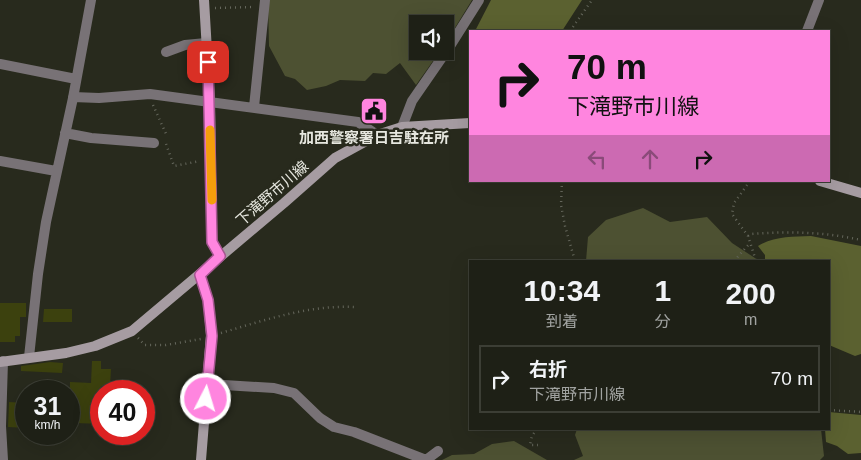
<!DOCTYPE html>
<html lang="ja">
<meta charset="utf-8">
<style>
:root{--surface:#1e2016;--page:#2b2d23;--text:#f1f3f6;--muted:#a1a3a1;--line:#3c3e35}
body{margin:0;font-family:Arial,"Noto Sans JP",sans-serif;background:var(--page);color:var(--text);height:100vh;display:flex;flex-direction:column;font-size:19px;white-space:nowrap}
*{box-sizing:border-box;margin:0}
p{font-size:16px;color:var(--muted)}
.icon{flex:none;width:28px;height:28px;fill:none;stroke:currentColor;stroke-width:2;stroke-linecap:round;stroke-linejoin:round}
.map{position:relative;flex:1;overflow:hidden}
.drawer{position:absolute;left:469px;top:260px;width:361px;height:170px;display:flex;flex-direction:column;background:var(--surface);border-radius:0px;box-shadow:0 5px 20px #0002,0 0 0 1px var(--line)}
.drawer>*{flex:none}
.top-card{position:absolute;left:469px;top:30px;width:361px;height:152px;border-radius:0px;box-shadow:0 5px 20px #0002,0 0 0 1px var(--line);background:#ff85df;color:#111;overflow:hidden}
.tools{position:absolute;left:409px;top:15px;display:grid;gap:10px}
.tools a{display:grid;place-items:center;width:45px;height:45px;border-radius:0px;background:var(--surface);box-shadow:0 5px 20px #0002,0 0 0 1px var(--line);font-size:25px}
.speed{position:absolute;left:15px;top:380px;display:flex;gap:10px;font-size:25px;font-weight:700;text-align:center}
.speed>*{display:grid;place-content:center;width:65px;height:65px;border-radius:50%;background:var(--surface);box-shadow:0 5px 20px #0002,0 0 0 1px var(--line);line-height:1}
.speed small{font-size:12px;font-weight:400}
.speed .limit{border:8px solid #d22;background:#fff;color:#111}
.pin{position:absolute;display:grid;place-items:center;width:42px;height:42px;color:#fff;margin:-21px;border-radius:10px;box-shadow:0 2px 8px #0006}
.me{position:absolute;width:55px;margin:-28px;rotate:5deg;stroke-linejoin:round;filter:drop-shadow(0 0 4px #0008)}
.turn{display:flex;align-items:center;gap:18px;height:105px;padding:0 15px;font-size:22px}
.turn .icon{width:65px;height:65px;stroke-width:2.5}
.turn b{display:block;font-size:35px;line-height:42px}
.lanes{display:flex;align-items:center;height:48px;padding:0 15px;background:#0003;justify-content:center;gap:25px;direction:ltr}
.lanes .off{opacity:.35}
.eta{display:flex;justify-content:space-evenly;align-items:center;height:85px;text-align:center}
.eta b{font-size:30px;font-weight:800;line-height:35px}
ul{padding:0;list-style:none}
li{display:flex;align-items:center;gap:15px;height:68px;margin:0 10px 8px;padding:0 5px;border:2px solid var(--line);border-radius:0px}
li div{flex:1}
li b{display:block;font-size:19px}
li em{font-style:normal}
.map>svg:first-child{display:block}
</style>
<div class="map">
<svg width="861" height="460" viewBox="0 0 861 460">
<rect width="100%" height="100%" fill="#282a1d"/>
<path fill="#4d5132" d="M268,0H472L445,44V24H418V51H440L416,85L400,63L386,74L373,73L365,81L340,80L326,86L307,90L295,79L285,76L269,46Z
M643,208L670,222L707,217L732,243L758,260V261H586L588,237L606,220Z
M577,429H821L824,456L820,460H574L583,456L575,435Z
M514,441L547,460H442L452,455L474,454L492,444Z"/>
<path fill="#5b6130" d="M491,0H582L562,31H475Z
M811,236L861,246V354L855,356L829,345V261H765V255L758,246C774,236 792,237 811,236Z
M829,412L861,415V453L848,454L837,446L826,442L825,429H829Z"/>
<path fill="#3c410e" d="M0,303H26V317H20V336H15V342H0Z
M44,309H72V322H43Z
M92,361H101V369H111L110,386H101V424L75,423V416H69L70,382L91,383Z
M50,362L63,363L62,373L21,371V366Z
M9,402L26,403V428L8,427Z"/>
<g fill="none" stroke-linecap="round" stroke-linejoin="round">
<path stroke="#65675c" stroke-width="2.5" stroke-dasharray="1 4" stroke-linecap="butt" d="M215,8L255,7
M570,31L592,0
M153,105L167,136
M166,144L174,166L200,161
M562,181L561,205L565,226L575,261
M750,181L734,203L732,214L748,236L756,261
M748,236L751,234C788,231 825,232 861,240
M734,261L750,243
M221,333C265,320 308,305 354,307
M138,338L145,345H166L201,339
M829,410L861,412
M537,429L532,436L530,445H538"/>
<path stroke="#787276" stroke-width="10" d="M807,31L819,0
M166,52L185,45L206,43
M0,64L76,79
M73,97L99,98L150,94L358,122L377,135
M254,107L265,0
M402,127L412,101L450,46L479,0
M65,133L91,138L154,143
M0,161L56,171
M29,357L38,274L46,222L73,98L91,0
M3,361L1,426L3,460
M208,384L274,388L294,393L320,418L334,427L354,432L426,460
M426,460L438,451"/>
<path stroke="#a69ca2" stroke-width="10" d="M204,0L210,102L212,242L220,256
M820,181L861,193
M200,275L208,300L211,335L201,460
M0,362L66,353L95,346L132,331L284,203L335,158L377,135L402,127L470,123"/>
</g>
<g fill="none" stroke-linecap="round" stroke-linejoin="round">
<g stroke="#a65691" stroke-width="12">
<path id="route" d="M206,399L212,336L208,300L200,275L220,256L212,242L208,62"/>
</g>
<use href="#route" stroke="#ff85df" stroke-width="9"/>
<path stroke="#f59e0b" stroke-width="9" d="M210,130L212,200"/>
</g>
<defs>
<g id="civic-square" transform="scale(1.4375)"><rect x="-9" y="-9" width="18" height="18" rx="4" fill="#ff85df" stroke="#282a1d"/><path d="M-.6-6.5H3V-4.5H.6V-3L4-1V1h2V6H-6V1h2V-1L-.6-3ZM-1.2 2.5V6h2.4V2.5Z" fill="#111"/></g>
</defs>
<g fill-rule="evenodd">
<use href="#civic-square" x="374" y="111"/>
</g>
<g text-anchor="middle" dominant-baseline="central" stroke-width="5" stroke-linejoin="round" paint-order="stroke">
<g font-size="15" font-weight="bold" fill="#e6e7df" stroke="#282a1d">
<text x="374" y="137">加西警察署日吉駐在所</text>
</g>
<g font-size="15" fill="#e6e7df" stroke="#282a1d">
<text transform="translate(272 193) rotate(-41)">下滝野市川線</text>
</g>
</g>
</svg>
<div class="tools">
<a><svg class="icon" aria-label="sound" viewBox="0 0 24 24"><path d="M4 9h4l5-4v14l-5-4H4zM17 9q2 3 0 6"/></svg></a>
</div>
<div class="speed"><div>31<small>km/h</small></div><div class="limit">40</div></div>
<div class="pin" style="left:208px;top:62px;background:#d93025"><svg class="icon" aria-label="arrive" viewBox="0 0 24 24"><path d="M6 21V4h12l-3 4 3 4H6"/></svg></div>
<svg class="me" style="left:206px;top:399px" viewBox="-20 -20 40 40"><circle r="17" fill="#ff85df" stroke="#fff" stroke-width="3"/><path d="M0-11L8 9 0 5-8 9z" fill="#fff"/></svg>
<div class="top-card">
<div class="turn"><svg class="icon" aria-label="right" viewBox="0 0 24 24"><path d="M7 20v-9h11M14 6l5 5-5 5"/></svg><div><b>70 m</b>下滝野市川線</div></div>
<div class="lanes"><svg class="icon off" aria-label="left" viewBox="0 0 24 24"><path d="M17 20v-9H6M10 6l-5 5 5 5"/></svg><svg class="icon off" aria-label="ahead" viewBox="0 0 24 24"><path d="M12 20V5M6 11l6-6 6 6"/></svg><svg class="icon" aria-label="right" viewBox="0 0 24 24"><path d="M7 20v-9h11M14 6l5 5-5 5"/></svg></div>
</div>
<section class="drawer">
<div class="eta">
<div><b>10:34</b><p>到着</p></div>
<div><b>1</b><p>分</p></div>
<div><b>200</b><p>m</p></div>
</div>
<ul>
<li><svg class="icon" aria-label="right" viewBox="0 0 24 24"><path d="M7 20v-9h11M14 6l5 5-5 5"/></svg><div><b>右折</b><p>下滝野市川線</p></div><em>70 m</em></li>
</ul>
</section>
</div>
